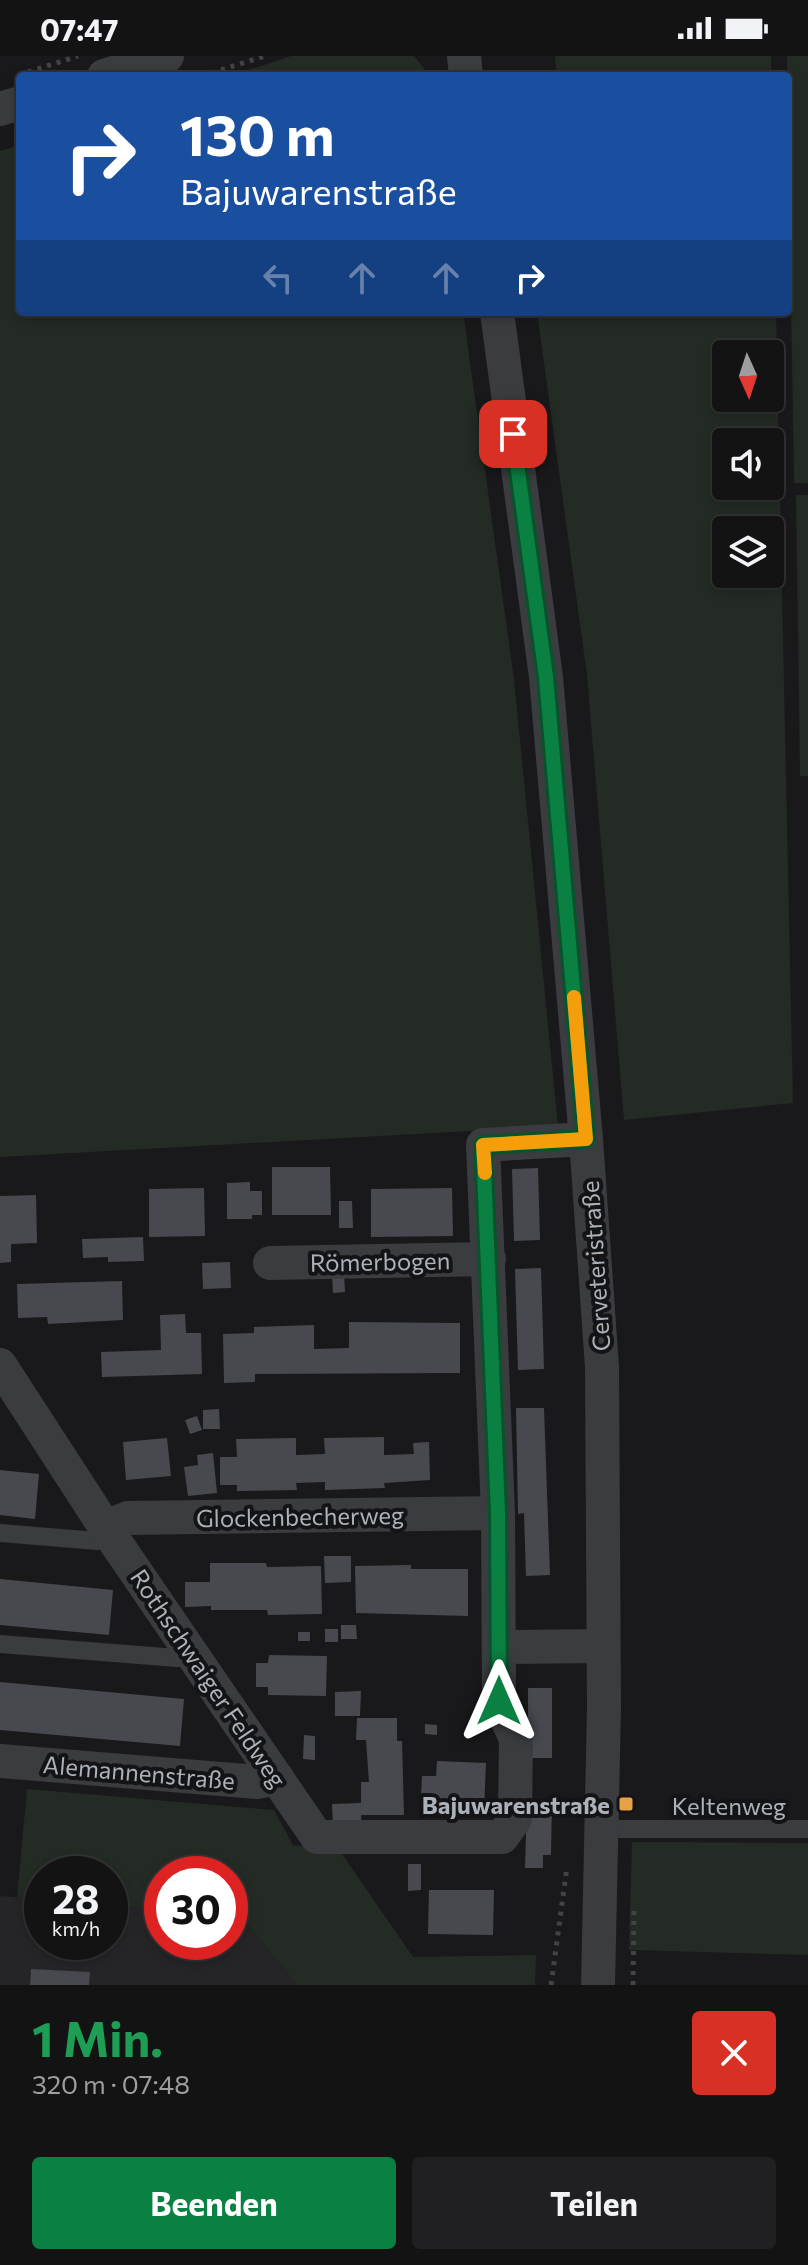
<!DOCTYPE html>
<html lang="de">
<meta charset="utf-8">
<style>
:root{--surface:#131314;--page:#202022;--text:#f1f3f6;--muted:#9d9ea0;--line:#323234;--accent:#0b8043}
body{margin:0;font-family:Commissioner,sans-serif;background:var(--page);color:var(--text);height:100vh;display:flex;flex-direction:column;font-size:30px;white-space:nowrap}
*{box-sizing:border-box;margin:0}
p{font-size:26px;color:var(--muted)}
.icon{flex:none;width:44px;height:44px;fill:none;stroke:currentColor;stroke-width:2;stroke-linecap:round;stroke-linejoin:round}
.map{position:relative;height:1929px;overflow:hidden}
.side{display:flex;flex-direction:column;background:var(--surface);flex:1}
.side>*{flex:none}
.top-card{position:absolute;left:16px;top:16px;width:776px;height:244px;border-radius:8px;box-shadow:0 4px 12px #0003,0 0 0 2px var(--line);background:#1a4fa0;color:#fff;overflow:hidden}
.needle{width:52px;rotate:177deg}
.buttons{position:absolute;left:712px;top:284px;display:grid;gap:16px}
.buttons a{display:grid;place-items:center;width:72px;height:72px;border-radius:8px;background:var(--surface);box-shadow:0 4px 12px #0003,0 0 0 2px var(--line);font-size:40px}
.speed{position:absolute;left:24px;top:1800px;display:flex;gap:16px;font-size:40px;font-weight:700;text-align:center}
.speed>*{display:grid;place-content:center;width:104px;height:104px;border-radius:50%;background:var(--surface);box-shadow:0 4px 12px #0003,0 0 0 2px var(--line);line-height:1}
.speed small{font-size:20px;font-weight:400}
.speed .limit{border:12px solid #d22;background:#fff;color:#111}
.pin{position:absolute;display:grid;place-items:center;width:68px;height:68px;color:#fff;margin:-34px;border-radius:16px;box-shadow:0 4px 12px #0006}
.me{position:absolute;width:88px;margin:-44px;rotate:0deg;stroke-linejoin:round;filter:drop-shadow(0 0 6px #0008)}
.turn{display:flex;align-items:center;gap:28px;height:168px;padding:0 32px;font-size:36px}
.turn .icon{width:104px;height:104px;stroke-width:2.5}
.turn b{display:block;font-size:56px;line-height:68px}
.lanes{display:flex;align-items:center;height:76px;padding:0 32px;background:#0003;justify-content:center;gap:40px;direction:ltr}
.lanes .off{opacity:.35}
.round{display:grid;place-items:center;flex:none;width:84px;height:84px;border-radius:8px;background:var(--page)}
.head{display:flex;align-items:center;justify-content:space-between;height:136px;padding:0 32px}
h1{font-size:48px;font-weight:700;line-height:60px;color:#1e9e55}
.cta{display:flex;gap:16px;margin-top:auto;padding:16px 32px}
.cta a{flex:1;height:92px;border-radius:8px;background:var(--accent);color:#fff;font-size:32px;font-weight:700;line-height:92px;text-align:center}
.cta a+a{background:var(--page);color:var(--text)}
.status{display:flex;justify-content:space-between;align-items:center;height:56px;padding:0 40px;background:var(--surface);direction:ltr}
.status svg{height:22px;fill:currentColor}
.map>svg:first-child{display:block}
</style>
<div class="status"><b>07:47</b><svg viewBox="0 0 49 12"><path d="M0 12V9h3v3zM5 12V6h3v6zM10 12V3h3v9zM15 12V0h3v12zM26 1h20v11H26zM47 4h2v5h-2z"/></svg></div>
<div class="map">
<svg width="808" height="1929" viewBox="0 0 808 1929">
<rect width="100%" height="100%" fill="#19191b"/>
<path fill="#252528" d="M0,1840L42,1843V1886H110V1849L162,1854V1886H230V1860L241,1861L297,1929H0Z"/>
<path fill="#232b24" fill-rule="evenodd" d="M291,0H414L430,20H230Z
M555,0H771V20H557Z
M787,0H808V427H794Z
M20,89V256H463L514,623L558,1070L0,1101V95Z
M537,256H776L793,1047L624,1064L587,619ZM770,298V342H726V298ZM770,386V430H726V386ZM770,474V518H726V474Z
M796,439H808V720H800Z
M27,1733L274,1754L293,1789L340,1795L413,1901L536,1899L535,1929H297L241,1861L230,1860V1818H162V1854L110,1849V1818H42V1843L17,1841Z
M632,1786L808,1787V1899L629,1894Z"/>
<path fill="#48494e" d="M272,1111H330L331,1159H272Z
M538,1112L540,1184L514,1185L512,1113Z
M250,1126V1135H262V1159H252V1163H227V1127Z
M204,1132L205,1180L149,1181V1133Z
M452,1132L453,1180L371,1181V1133Z
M36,1139L37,1187L11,1188V1206L0,1207V1140Z
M339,1145H352L353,1172H339Z
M143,1181L144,1205L108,1206V1201L83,1202L82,1183Z
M230,1206L231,1232L203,1233L202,1207Z
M541,1212L544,1313L518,1314L515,1213Z
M344,1217L345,1236L333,1237L332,1218Z
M122,1225L123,1264L48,1268L47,1261L18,1262L17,1228Z
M185,1258L186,1277H201L202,1318L102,1321L101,1296L161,1294L160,1259Z
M349,1266L460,1267V1317L255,1318V1326L224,1327L223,1278L254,1277V1271L314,1269V1293L349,1292Z
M516,1352H544L550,1519L526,1520L524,1457L518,1458Z
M219,1353L220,1373H203V1354Z
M197,1360L202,1374L190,1378L185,1364Z
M384,1381V1399L414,1398L413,1387L429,1386L430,1424L384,1427L385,1432L325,1434V1426L296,1427L297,1434L237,1435V1429H220V1401H237L236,1383L296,1382V1399L325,1398L324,1382Z
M167,1382L171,1420L126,1424L123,1386Z
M213,1397L217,1437L188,1440L184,1411L198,1409L197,1399Z
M0,1414L39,1418L35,1463L0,1459Z
M324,1500H351V1526L325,1527Z
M210,1507H266L267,1511L321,1510L322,1558L268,1559L267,1554H211V1550L185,1551V1526H210Z
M411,1509V1513H468V1560L356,1557L355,1510Z
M0,1523L113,1534L109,1579L0,1569Z
M341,1569H356L357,1583H341Z
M325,1573H338V1586H325Z
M298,1576H310V1585H298Z
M269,1599L327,1600L326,1640L268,1639V1631H256V1607H268Z
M0,1626L184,1643L180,1690L0,1674Z
M528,1632H552V1702H528Z
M361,1635L360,1660H335V1636Z
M357,1662H397V1685H402L404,1759H361L362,1771H333L332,1748L361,1747V1726H369L366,1684H356Z
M425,1668L437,1669V1679L425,1678Z
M304,1679L315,1680V1704L303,1703Z
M437,1705L486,1707L484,1755L435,1753V1742L421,1741L422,1720H436Z
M527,1747L552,1748L551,1799H543V1812H525Z
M408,1808H421V1834L408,1835Z
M429,1834H494L493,1879L428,1878Z
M31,1913L90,1916L89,1929H30Z"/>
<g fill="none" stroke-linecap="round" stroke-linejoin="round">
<path stroke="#404347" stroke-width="5" stroke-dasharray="4 6" stroke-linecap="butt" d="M28,16L78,0
M202,20L265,0
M551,1929L567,1811
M633,1929L634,1855"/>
<path stroke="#3a3c40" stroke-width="18" d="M0,1477L97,1485L111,1480
M0,1588L177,1602L191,1597
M601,1773H808"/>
<path stroke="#3a3c40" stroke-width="34" d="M464,0L466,20
M104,20L167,0
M0,53L20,47
M497,256L546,621L586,1083L602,1311L604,1652L598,1929
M270,1207L489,1203
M0,1309L105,1471L317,1781H502L515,1763L516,1683L499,1645L498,1457L483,1089L586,1083
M105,1471L128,1462L498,1457
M499,1591L603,1590
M0,1705L257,1726L277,1722"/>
</g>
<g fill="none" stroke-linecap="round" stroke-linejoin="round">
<g stroke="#07532c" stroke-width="20">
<path id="route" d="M499,1645L498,1457L483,1089L586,1083L546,621L513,378"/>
</g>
<use href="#route" stroke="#0b8043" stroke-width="14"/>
<path stroke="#f59e0b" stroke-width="14" d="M485,1117L483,1089L586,1083L574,941"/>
</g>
<rect fill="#e6a246" stroke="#141416" stroke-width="3" x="618" y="1740" width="16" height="16" rx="4"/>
<g text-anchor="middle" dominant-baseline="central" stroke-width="8" stroke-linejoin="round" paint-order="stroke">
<g font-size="24" fill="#acb2ba" stroke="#141416">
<text transform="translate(380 1205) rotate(-1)">Römerbogen</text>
<text transform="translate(595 1210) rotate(-94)">Cerveteristraße</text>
<text transform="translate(300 1460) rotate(-1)">Glockenbecherweg</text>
<text transform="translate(209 1622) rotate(56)">Rothschwaiger Feldweg</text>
<text transform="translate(139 1716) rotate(5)">Alemannenstraße</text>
<text x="729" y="1749">Keltenweg</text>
</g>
<g font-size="24" font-weight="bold" fill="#acb2ba" stroke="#141416" text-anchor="end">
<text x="610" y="1748">Bajuwarenstraße</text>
</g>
</g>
</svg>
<div class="buttons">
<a><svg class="needle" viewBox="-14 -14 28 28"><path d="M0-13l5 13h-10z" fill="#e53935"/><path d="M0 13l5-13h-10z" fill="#9d9ea0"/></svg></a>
<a><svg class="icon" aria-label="sound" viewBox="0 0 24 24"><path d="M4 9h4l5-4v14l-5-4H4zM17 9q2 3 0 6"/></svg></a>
<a><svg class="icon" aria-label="layers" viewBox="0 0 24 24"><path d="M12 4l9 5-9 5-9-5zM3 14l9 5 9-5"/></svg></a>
</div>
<div class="speed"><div>28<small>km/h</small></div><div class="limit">30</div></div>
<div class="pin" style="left:513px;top:378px;background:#d93025"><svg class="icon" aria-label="arrive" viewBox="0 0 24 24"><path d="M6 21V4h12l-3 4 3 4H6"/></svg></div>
<svg class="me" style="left:499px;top:1645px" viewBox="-20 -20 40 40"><path d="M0-17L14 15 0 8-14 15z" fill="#0b8043" stroke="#fff" stroke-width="4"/></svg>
<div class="top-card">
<div class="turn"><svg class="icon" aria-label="right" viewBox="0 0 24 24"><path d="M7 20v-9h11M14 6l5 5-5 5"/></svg><div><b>130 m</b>Bajuwarenstraße</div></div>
<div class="lanes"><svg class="icon off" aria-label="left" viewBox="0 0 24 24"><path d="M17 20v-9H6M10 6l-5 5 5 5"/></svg><svg class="icon off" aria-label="ahead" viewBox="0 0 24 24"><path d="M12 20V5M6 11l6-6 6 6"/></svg><svg class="icon off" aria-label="ahead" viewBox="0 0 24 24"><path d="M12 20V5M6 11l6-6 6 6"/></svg><svg class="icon" aria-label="right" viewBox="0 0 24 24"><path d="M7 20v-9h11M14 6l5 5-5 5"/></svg></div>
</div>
</div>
<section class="side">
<div class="head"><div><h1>1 Min.</h1><p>320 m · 07:48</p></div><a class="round" style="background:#d93025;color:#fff"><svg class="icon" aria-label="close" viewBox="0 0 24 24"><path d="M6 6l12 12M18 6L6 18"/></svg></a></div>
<div class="cta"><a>Beenden</a><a>Teilen</a></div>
</section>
